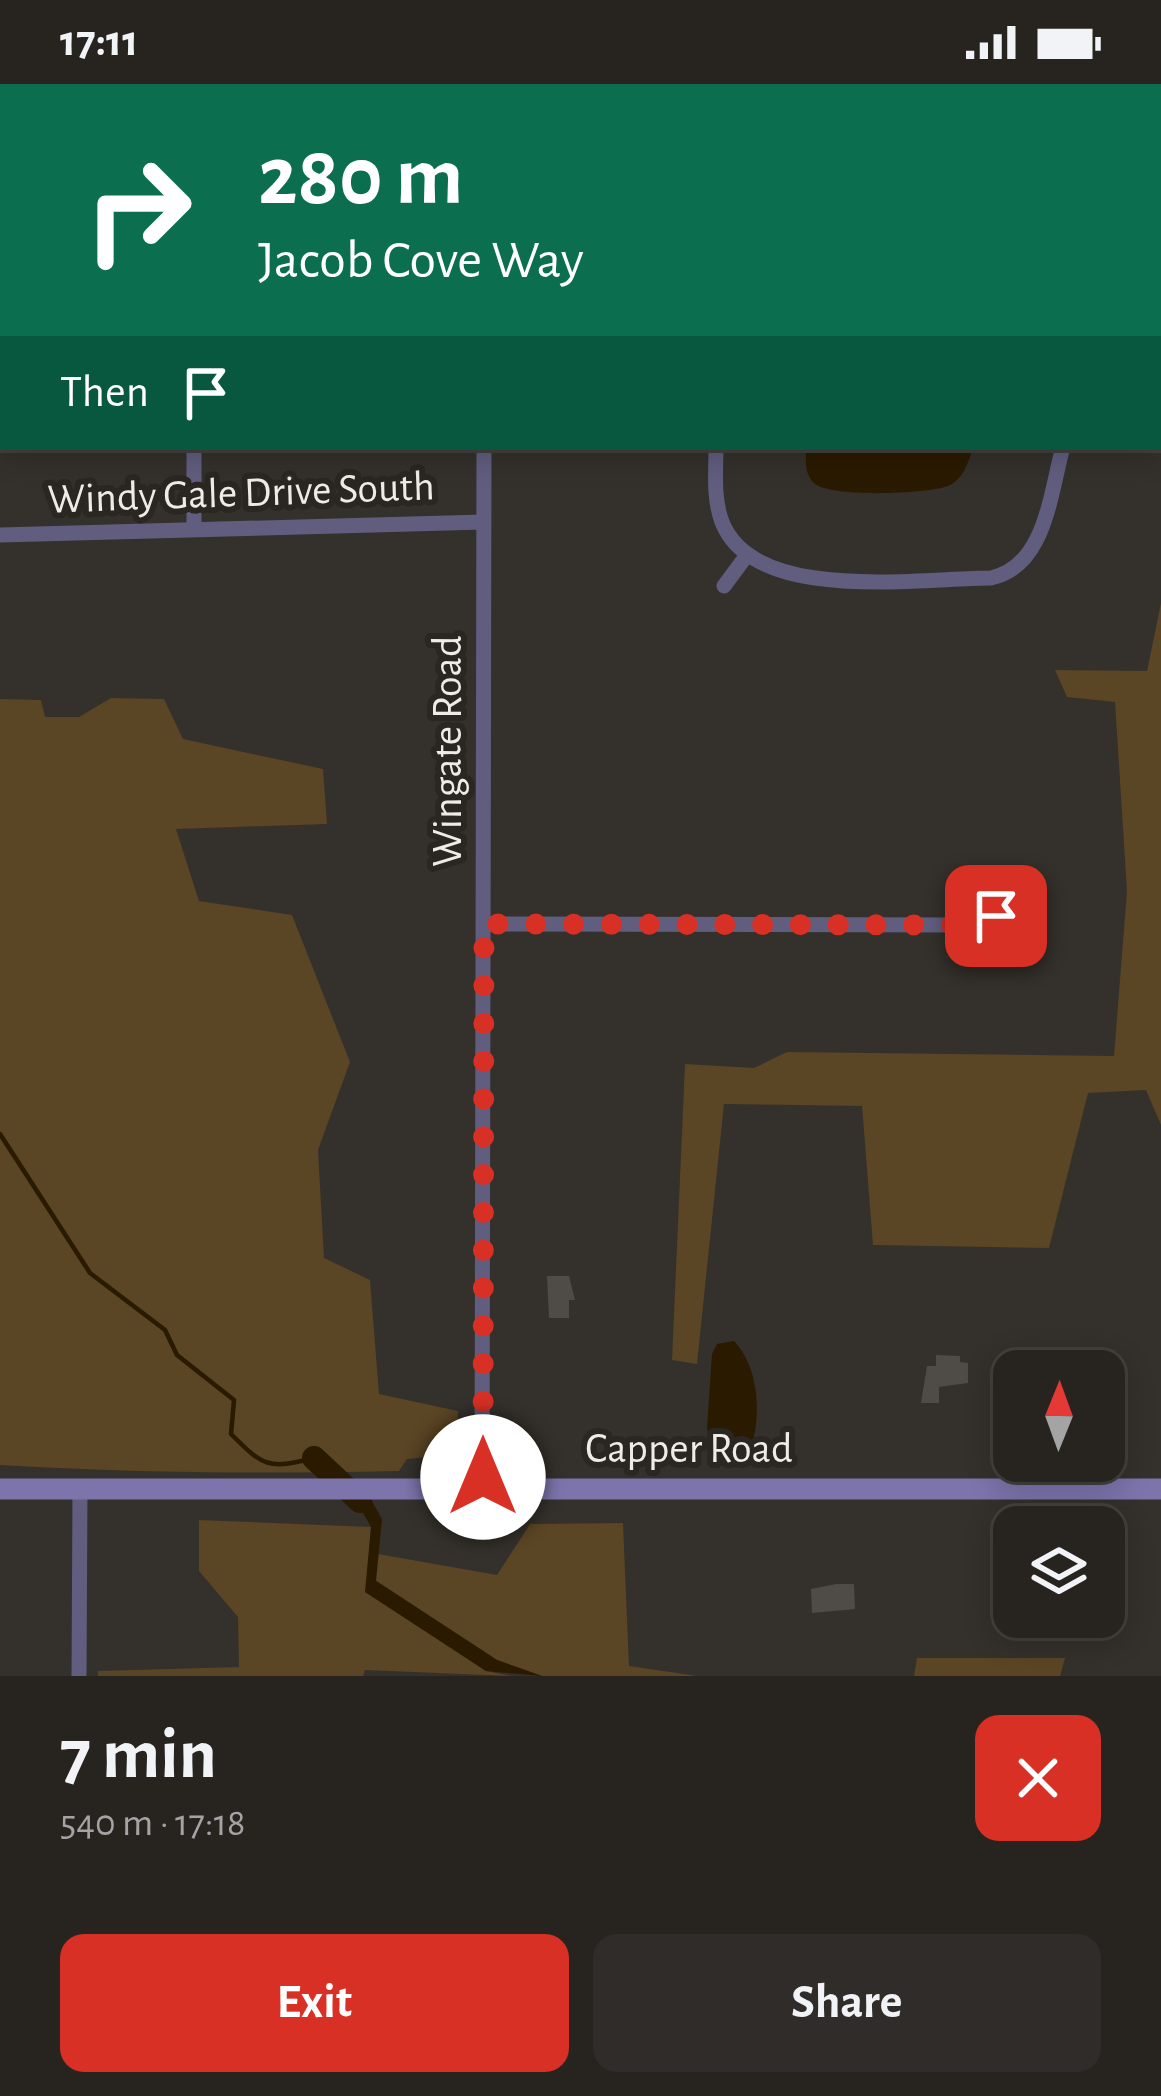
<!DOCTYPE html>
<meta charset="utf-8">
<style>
:root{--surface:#272420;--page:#2f2c29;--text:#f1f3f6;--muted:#a4a4a5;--line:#43413e;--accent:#d93025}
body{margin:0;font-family:"Alegreya Sans",sans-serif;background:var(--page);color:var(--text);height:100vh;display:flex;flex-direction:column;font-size:45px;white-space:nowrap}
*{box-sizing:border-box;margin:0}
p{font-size:39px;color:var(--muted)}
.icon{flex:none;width:66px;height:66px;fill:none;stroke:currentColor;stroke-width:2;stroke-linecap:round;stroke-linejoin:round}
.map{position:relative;height:1592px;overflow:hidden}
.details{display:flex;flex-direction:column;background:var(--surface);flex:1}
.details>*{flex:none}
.top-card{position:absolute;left:0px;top:0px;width:1161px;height:366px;box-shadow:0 6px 30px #0003,0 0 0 3px var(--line);background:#0b6e4f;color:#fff;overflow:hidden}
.needle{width:78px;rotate:1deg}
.tools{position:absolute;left:993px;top:1266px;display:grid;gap:24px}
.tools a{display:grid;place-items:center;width:132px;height:132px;border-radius:24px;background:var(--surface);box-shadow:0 6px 30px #0003,0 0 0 3px var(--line);font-size:60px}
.pin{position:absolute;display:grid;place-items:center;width:102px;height:102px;color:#fff;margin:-51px;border-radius:24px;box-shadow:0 6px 18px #0006}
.me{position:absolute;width:132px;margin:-66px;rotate:0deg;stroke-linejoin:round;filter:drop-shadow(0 0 9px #0008)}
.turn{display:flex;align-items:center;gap:42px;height:252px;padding:0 60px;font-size:54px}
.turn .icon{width:156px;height:156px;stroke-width:2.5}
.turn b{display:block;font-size:84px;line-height:102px}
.then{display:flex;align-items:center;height:114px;padding:0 60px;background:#0003;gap:24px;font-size:45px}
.round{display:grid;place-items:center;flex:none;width:126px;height:126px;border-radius:24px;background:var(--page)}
.head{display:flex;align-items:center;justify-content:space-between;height:204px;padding:0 60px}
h1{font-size:72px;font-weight:700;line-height:90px}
.cta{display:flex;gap:24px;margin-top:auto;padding:24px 60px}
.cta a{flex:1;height:138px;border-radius:24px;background:var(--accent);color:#fff;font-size:48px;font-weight:700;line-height:138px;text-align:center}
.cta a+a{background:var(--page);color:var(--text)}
.status{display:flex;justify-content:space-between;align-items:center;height:84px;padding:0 60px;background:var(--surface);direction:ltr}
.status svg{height:33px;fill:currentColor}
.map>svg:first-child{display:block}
</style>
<div class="status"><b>17:11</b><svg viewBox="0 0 49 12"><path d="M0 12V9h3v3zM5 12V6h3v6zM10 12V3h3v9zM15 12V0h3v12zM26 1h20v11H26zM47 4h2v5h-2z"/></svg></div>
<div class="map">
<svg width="1161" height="1592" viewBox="0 0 1161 1592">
<rect width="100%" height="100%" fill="#34302b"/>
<path fill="#5a4524" d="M1161,519V1041L1146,1006L1088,1009L1049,1164L873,1161L862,1022L724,1020L697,1280L672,1276L685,980L754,984L787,968L1114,972L1127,807L1115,618L1067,613L1055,586L1147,587Z
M111,614L164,615L183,655L323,685L327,740L176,745L199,817L292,831L350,978L318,1066L324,1174L370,1196L379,1310L458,1327L457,1370L407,1375L399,1387C265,1390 133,1389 0,1381V615L41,616L45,633H79Z
M199,1436L371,1443L366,1508L486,1587L511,1592L365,1586L363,1592H98V1587L239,1583L238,1533L199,1487Z
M623,1439L629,1582L697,1592H542L497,1576L375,1496L378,1470L497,1491L530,1440Z
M917,1574H1065L1060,1592H914Z"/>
<path fill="#2a1a00" d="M806,363H973C969,377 963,396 948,402C927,410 830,414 814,399C804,390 806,375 806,363Z
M734,1257C759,1284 761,1328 752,1361L713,1360L707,1345L712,1270L717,1260Z
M356,1416H371L382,1435L376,1497L497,1576L542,1592L486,1587L365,1508L371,1443Z"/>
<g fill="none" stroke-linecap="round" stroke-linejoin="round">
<path stroke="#2a1a00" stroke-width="4.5" d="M0,1050L90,1189L165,1246L177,1271L234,1316L231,1350C263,1382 268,1386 314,1374"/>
<path stroke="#2a1a00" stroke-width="24" d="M314,1374L360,1417"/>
</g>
<path fill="#4f4b46" d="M547,1192H569L575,1216H569V1234H549Z
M936,1271L960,1272V1278L968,1279V1299L939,1303V1319H921L927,1282H936Z
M836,1500H854L855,1525L812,1529L811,1505Z"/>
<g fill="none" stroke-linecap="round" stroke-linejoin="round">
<path stroke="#615d7f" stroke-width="15" d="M194,0V3
M716,0V3
M485,3V0
M1094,3V0
M194,363V446
M716,363C716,388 713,414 722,438C754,520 918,494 991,494C1046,482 1050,409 1063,363
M0,451L484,438
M724,502L747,471
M484,840L956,841L996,832
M482,1404L484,363
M79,1592L80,1405"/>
<path stroke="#7c74ab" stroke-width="21" d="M0,1405H1161"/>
</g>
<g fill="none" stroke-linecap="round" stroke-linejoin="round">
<path stroke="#d93025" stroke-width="21" stroke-dasharray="0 37.8" d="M483,1393L484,840L956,841L996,832"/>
</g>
<g text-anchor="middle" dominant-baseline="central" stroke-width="12" stroke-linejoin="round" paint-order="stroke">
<g font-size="42" fill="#eeebe8" stroke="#2a2621">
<text transform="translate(241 409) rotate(-2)">Windy Gale Drive South</text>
<text transform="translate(448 667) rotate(-90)">Wingate Road</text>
<text x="689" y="1365">Capper Road</text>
</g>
</g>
</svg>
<div class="tools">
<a><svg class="needle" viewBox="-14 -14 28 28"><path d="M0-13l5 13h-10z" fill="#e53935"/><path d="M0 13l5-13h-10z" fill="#a4a4a5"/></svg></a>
<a><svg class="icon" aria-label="layers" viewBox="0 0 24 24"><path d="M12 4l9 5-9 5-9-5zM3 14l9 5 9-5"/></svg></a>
</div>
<div class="pin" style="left:996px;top:832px;background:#d93025"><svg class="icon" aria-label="arrive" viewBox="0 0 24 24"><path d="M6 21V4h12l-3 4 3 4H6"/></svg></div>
<svg class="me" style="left:483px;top:1393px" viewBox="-20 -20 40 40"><circle r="19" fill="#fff"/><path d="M0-13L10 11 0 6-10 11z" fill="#d93025"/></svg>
<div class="top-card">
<div class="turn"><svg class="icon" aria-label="right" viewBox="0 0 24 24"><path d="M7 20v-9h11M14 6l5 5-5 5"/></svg><div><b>280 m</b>Jacob Cove Way</div></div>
<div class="then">Then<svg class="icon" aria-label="arrive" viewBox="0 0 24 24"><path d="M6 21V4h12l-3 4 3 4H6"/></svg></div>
</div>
</div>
<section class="details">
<div class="head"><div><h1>7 min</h1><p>540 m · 17:18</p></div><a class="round" style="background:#d93025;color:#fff"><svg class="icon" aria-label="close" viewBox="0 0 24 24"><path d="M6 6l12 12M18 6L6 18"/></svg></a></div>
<div class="cta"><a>Exit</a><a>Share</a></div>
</section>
